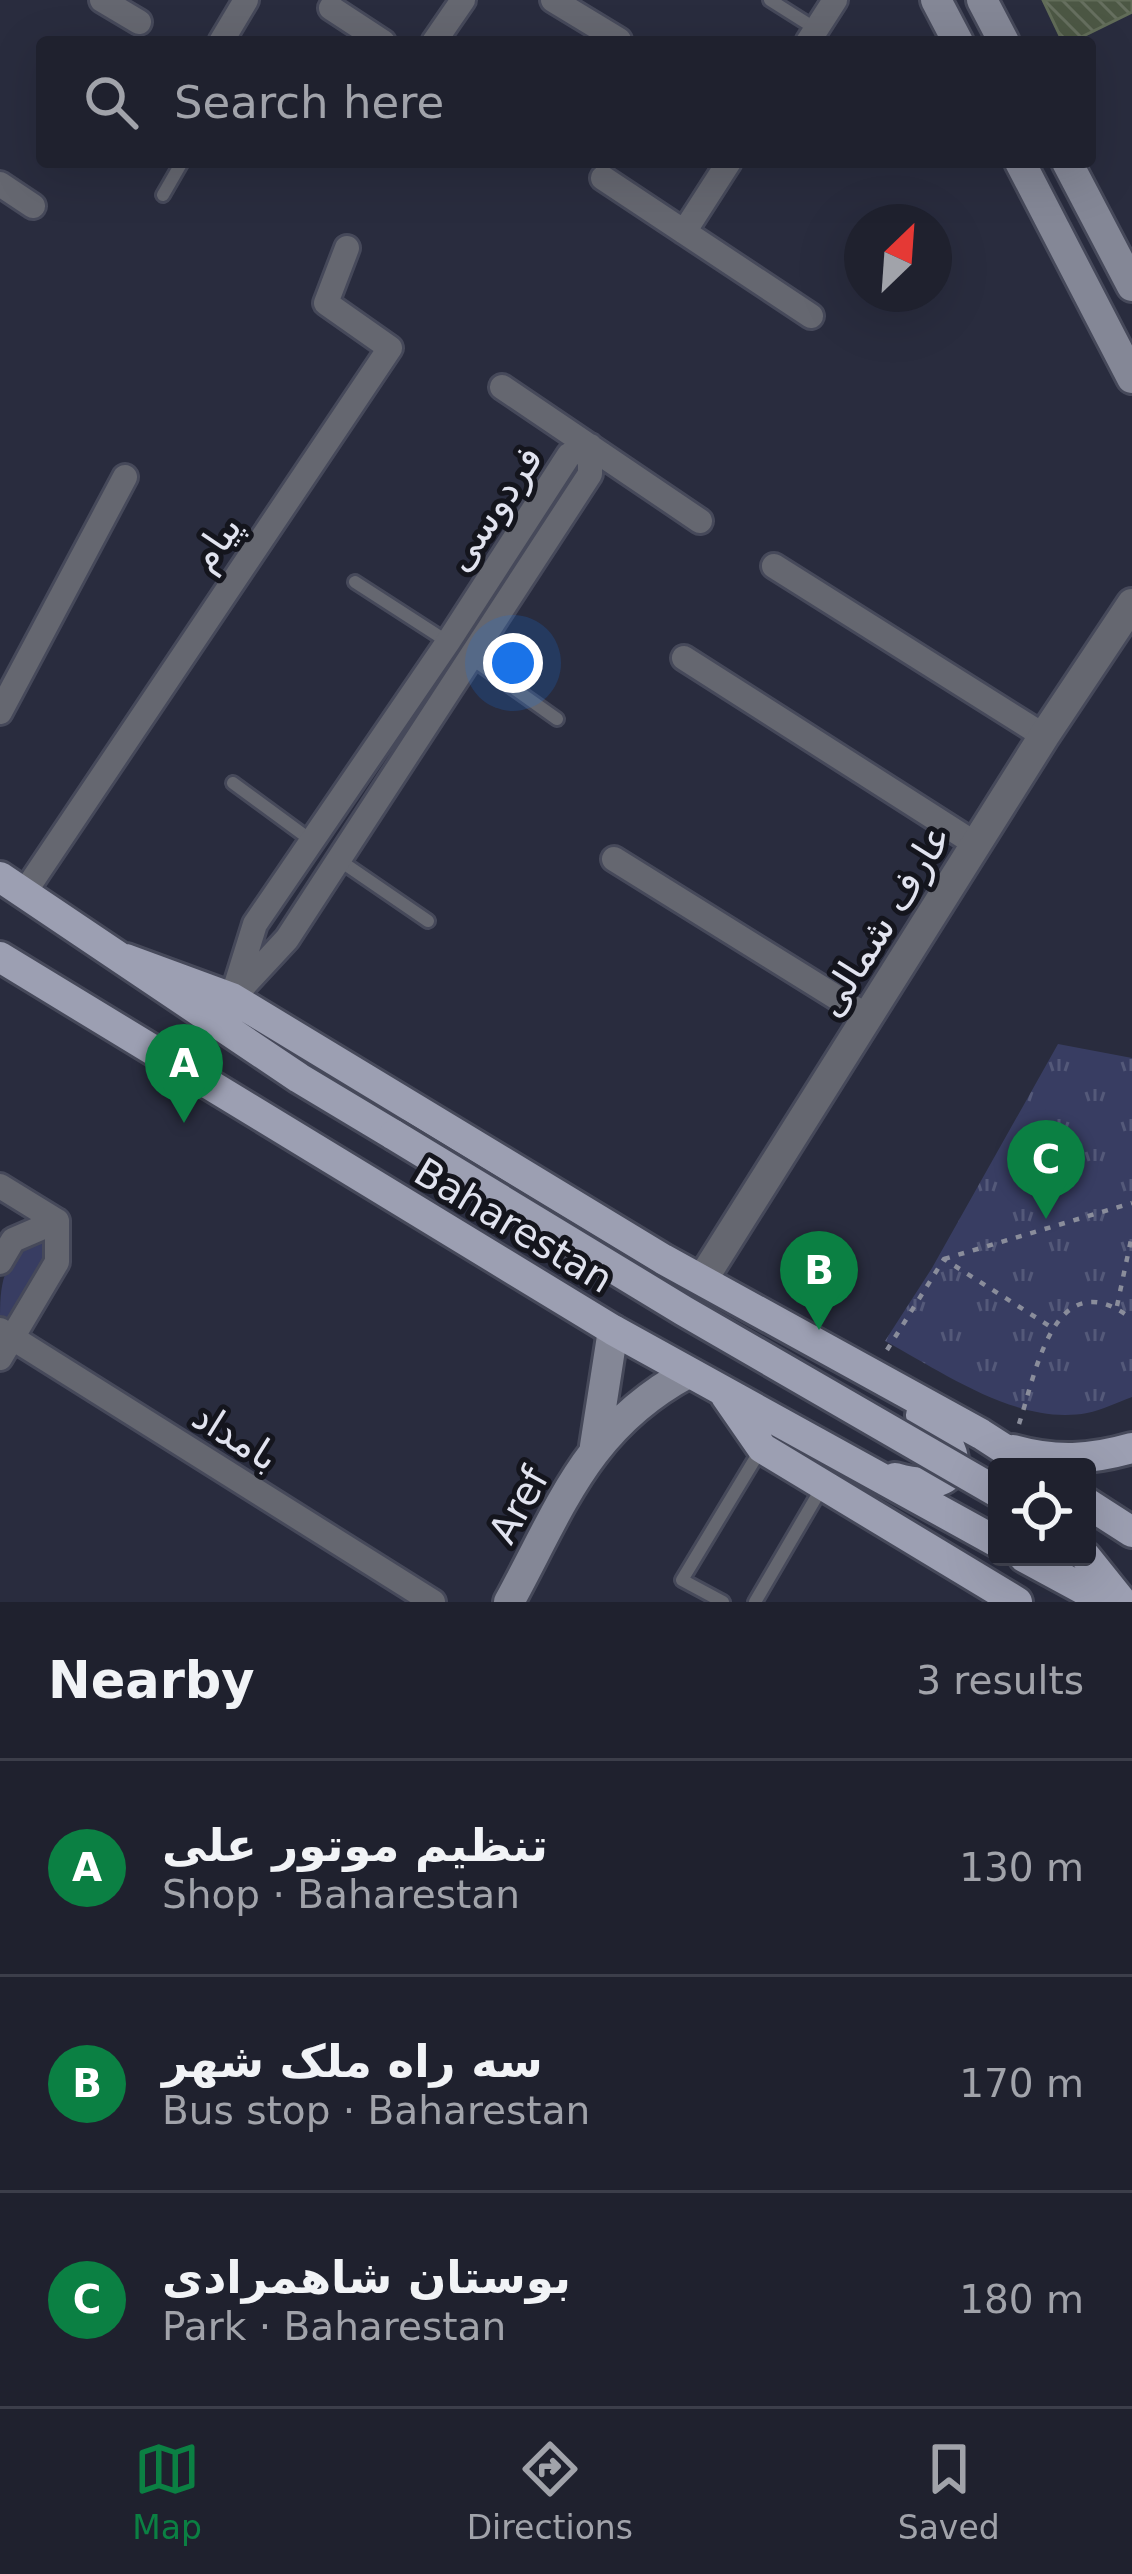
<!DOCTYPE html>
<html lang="en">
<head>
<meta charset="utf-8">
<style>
	:root { --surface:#1f212e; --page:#2c2e3a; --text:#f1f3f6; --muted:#a1a3aa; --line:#3c3e4a; --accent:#0b8043 }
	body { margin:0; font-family:"DejaVu Sans","Noto Sans Arabic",sans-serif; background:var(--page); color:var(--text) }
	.controls { position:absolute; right:36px; bottom:36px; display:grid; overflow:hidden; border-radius:12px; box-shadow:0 12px 48px #0002 }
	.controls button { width:108px; height:108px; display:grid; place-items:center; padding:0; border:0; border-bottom:3px solid var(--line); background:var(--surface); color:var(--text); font:60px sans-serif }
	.compass { position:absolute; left:844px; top:204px; width:108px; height:108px; border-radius:50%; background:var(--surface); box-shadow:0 12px 48px #0002; rotate:25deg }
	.you { position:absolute; left:513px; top:663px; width:42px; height:42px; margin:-30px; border:9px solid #fff; border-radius:50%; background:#1a73e8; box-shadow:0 0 0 18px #1a73e833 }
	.badge { display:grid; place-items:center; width:78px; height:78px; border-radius:50%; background:var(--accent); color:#fff; font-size:39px; font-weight:700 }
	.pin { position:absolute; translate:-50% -99px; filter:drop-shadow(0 3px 6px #0008) }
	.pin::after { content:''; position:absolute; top:63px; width:42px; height:36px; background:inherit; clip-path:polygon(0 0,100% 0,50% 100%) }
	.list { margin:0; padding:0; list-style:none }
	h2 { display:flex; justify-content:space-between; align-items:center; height:156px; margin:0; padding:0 48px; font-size:51px }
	h2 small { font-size:39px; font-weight:400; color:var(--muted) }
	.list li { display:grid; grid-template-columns:78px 1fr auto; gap:36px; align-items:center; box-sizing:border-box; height:216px; padding:0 48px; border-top:3px solid var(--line) }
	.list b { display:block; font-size:45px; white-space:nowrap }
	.list p { margin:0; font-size:39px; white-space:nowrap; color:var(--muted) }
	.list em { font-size:39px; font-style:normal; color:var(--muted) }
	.icon { flex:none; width:66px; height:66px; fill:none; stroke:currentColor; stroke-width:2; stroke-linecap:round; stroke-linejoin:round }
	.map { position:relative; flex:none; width:1132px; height:1602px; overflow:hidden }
	.search { position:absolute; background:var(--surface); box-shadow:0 12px 48px #0002; left:36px; right:36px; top:36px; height:132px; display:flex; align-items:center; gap:30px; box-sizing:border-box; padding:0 42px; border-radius:12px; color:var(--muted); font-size:45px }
	.sheet { height:804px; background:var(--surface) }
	nav { display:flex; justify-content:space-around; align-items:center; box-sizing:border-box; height:168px; border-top:3px solid var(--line); background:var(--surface); font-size:33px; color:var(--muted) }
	nav a { display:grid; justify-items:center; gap:6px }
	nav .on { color:var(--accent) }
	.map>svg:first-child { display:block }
</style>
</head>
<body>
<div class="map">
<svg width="1132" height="1602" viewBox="0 0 1132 1602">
	<defs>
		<pattern id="park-tufts" width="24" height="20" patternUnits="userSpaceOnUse" patternTransform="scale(3)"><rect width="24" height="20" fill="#383d62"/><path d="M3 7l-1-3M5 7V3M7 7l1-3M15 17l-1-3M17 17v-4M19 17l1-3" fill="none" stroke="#545979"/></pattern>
		<pattern id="building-back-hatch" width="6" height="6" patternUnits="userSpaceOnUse" patternTransform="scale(3)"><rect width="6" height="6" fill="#4c5744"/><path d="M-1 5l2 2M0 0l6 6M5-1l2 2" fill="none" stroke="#666f5f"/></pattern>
	</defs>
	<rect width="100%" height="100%" fill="#292c3e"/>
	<path fill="#383d62" d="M43,1239L47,1261L10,1322L0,1316C0,1278 5,1254 43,1239Z"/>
	<path fill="url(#park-tufts)" d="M1058,1044L1132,1058V1397C1118,1402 1102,1410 1087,1413C1018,1426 943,1372 885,1341L932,1268Z"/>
	<path fill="url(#building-back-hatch)" stroke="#616c58" stroke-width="3" d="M1043,0H1132V12L1071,42H1063Z"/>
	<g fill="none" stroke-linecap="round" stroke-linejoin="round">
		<defs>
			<path id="service" d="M770,0L816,29
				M163,195L182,162
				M355,582L448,642
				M471,658L557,719
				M233,783L312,841
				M339,860L428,921
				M723,1602L682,1580L761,1449
				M755,1602L824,1484"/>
			<path id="minor" d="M102,0L139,22
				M553,0L619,40
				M331,8L383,42
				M221,42L246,0
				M434,42L463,0
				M808,42L835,0
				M603,178L811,316
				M0,184L33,206
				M684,232L729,162
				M502,387L700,521
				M774,566L1044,736
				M684,658L977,845
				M0,712L125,477
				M614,859L868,1017
				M24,893L390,348L326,303L347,248
				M238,992L287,939L590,474V446
				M232,998L255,924L448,642L569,455L590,446
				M0,1186L57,1221
				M0,1262L13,1240L57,1221
				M0,1330L433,1602
				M0,1358L57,1262V1221"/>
			<path id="tertiary" d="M702,1280L1044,736L1132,604"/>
			<path id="secondary" d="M936,0L958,42
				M982,0L1004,42
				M1020,162L1132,378
				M1067,162L1132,286
				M595,1446L613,1330
				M509,1602C561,1507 587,1427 688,1373"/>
			<path id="primary" d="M0,877L299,1078L394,1135
				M0,957L613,1330L997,1542
				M126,959L232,998L663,1259L981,1434L1032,1467
				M726,1396L762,1448L1017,1602
				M1013,1450C1056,1462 1090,1460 1132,1448
				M895,1478C964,1498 970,1452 921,1415
				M1087,1503L1132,1532
				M1024,1557L1107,1602
				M1086,1557L1122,1602"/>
		</defs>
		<use href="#service" stroke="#46495a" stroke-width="18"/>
		<use href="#minor" stroke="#46495a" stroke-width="30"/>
		<use href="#tertiary" stroke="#46495a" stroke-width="36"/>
		<use href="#secondary" stroke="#46495a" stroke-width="36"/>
		<use href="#primary" stroke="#46495a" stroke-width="36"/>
		<path stroke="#8a8d9b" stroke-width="4.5" stroke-dasharray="6 9" stroke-linecap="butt" d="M944,1259L1132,1203
			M1117,1306L1132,1235
			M887,1350L944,1259L1051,1327
			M1019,1424C1036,1373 1054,1259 1132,1319"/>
		<use href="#service" stroke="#656770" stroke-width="12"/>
		<use href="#minor" stroke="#656770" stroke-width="24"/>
		<use href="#tertiary" stroke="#656770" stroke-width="30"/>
		<use href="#secondary" stroke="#848796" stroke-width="30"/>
		<use href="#primary" stroke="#9c9fb2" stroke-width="30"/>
		<defs>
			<path id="primary-bridge" d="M394,1135L684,1311L997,1492"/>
		</defs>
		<use href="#primary-bridge" stroke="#46495a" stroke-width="36" stroke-linecap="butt"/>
		<use href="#primary-bridge" stroke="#9c9fb2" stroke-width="30"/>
	</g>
	<g text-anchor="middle" stroke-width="10" stroke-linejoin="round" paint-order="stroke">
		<g font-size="39" fill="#e1e3ef" stroke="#14151d">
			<text transform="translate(493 508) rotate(-56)" y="14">فردوسی</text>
			<text transform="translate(215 543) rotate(-56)" y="14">پیام</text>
			<text transform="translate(883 920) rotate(-58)" y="14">عارف شمالی</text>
			<text transform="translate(514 1225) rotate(31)" y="14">Baharestan</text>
			<text transform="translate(236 1436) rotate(32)" y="14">بامداد</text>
			<text transform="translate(518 1505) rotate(-61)" y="14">Aref</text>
		</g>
	</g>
</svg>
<div class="controls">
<button><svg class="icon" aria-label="locate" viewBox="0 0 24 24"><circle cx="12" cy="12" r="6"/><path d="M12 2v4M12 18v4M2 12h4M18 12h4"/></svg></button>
</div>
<svg class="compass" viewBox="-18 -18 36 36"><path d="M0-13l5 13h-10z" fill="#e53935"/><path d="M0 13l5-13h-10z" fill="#a1a3aa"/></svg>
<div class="you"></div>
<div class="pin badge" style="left:184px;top:1123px">A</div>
<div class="pin badge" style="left:819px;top:1330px">B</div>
<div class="pin badge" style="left:1046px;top:1219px">C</div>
<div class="search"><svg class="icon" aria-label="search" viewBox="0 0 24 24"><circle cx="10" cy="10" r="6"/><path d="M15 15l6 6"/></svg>Search here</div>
</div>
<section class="sheet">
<h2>Nearby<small>3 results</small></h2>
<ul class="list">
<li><span class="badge">A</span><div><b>تنظیم موتور علی</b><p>Shop · Baharestan</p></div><em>130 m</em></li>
<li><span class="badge">B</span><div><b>سه راه ملک شهر</b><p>Bus stop · Baharestan</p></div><em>170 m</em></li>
<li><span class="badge">C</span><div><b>بوستان شاهمرادی</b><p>Park · Baharestan</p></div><em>180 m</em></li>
</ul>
</section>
<nav>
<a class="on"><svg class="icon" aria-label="map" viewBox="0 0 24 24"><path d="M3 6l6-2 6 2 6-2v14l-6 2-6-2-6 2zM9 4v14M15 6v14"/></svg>Map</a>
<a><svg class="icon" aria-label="directions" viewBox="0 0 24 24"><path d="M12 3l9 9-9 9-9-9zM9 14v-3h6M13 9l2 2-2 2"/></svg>Directions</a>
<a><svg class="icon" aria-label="saved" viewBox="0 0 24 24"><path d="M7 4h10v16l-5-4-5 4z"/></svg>Saved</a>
</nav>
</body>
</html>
